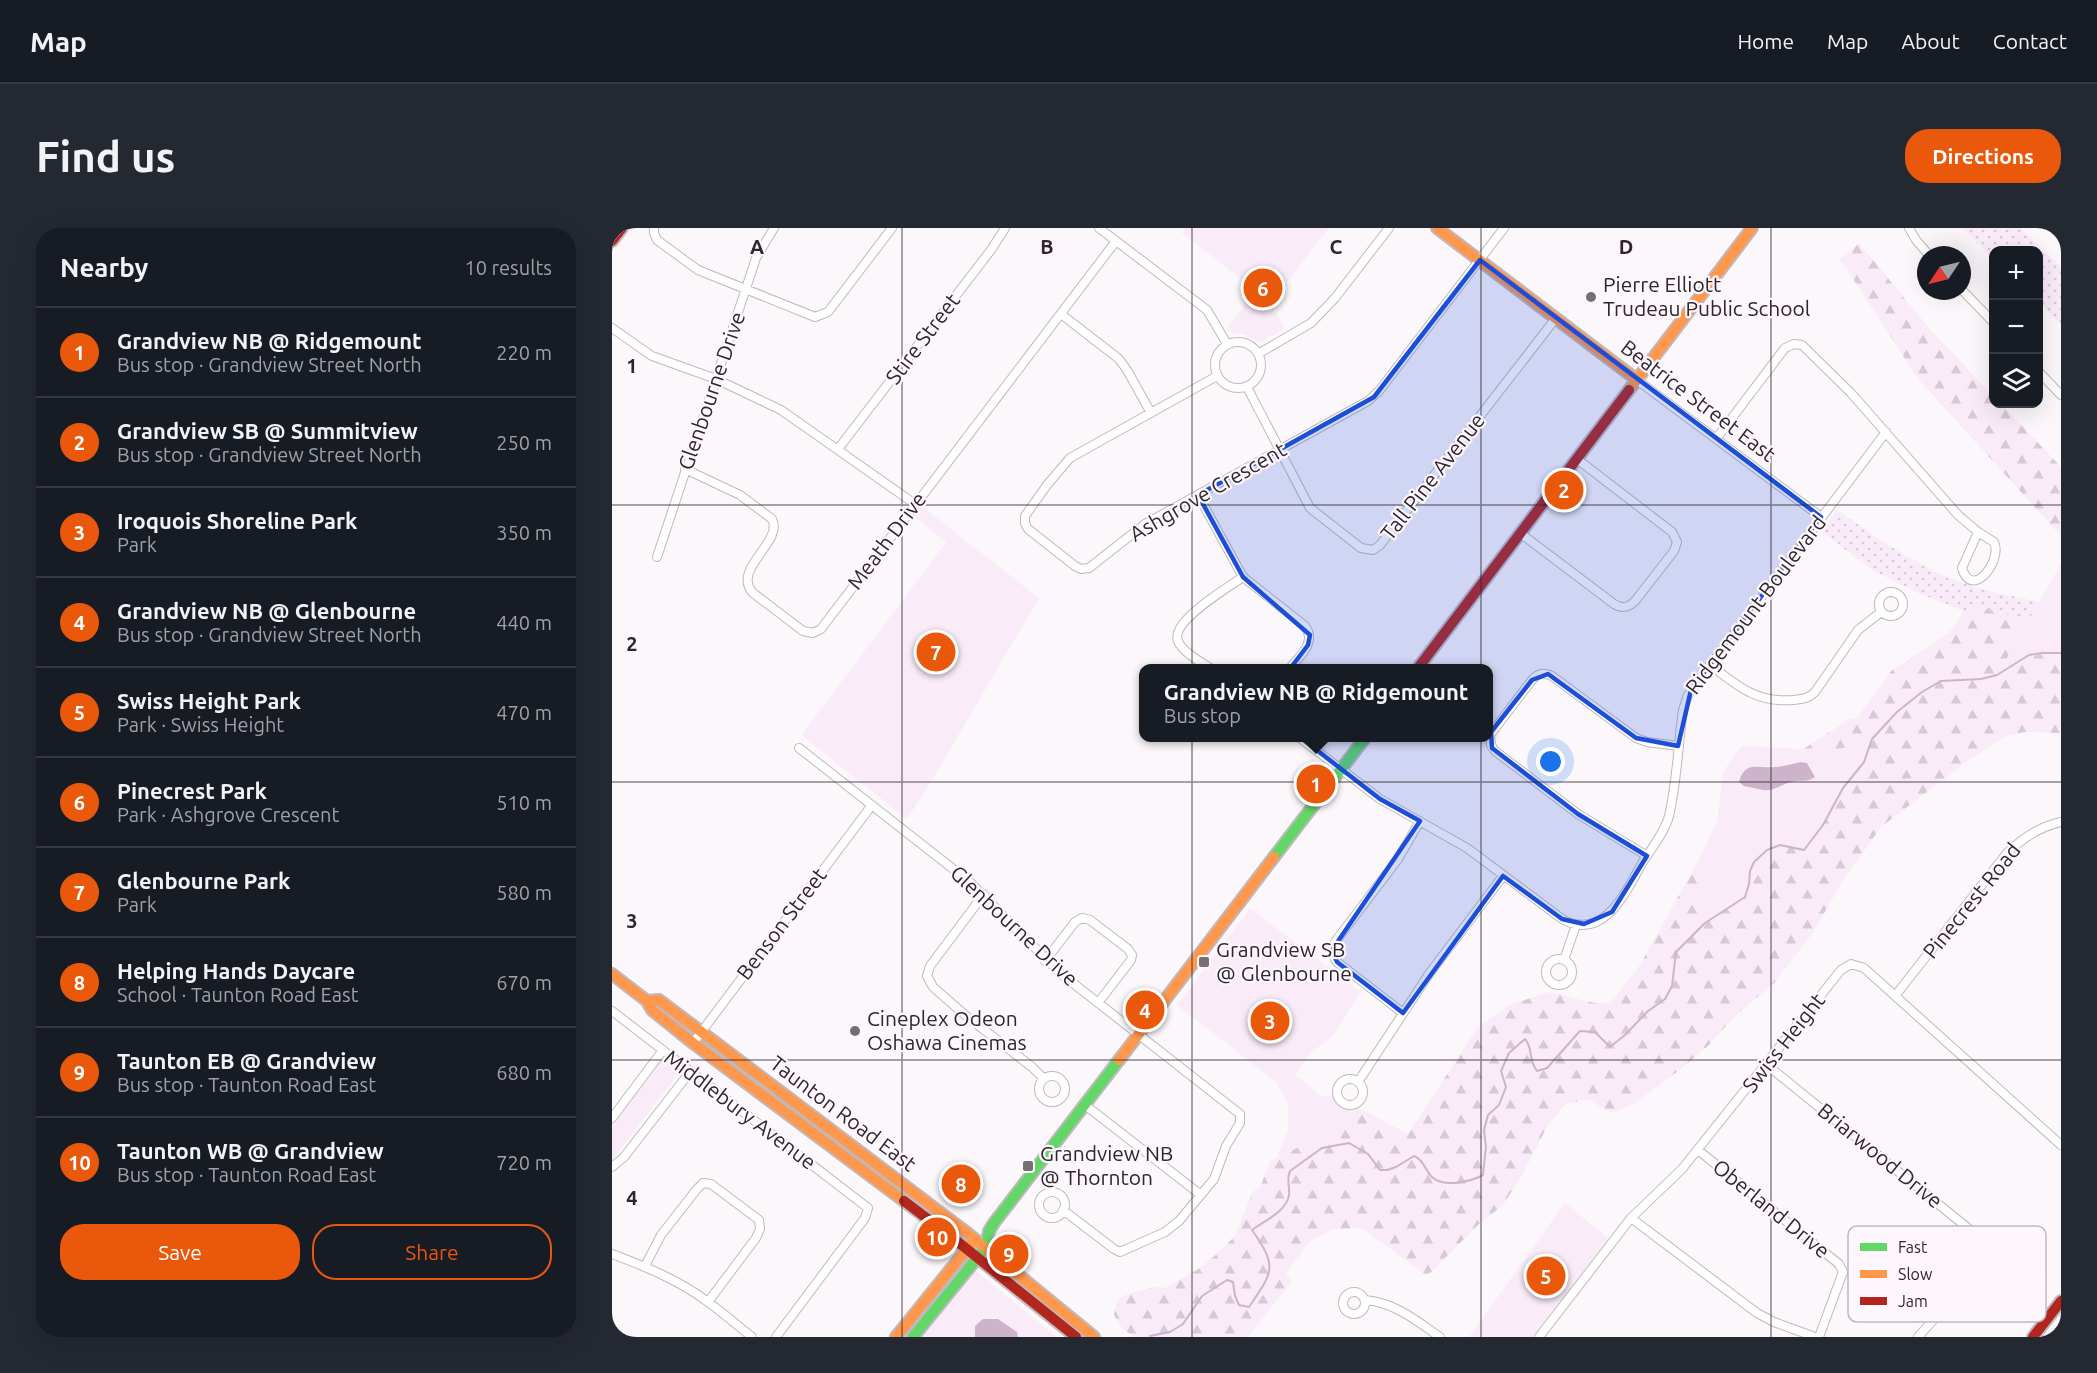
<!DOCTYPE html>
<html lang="en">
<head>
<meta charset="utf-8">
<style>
	:root { --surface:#171b24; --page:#242831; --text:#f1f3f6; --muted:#9ea1a6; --line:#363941; --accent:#ea580c }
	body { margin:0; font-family:Ubuntu,sans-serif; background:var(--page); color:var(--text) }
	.controls { position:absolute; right:18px; top:18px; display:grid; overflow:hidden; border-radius:12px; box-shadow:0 6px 24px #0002 }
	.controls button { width:54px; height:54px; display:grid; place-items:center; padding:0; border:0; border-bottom:2px solid var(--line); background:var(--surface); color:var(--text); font:30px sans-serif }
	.compass { position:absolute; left:1305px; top:18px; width:54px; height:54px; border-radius:50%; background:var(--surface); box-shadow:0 6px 24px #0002; rotate:235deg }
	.you { position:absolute; left:939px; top:534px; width:21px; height:21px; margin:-15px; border:4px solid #fff; border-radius:50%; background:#1a73e8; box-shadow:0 0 0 9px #1a73e833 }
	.badge { display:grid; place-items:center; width:39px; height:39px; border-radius:50%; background:var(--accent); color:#fff; font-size:20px; font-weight:700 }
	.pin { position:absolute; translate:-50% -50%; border:3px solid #fff; box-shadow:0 2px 6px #0006 }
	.popup { position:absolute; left:527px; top:436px; width:354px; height:78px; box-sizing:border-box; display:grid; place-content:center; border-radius:12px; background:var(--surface); filter:drop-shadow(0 2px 4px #0005); font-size:20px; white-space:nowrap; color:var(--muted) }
	.popup b { font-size:22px; color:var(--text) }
	.popup::after { content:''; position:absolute; left:50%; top:100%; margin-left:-12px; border:12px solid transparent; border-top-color:var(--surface) }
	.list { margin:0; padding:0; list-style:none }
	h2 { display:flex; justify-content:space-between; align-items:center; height:78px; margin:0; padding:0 24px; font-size:26px }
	h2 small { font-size:20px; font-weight:400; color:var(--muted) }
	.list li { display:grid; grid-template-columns:39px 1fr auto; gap:18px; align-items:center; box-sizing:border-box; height:90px; padding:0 24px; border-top:2px solid var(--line) }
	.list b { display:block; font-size:22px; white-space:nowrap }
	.list p { margin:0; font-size:20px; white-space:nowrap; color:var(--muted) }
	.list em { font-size:20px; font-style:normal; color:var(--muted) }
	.actions { display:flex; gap:12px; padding:18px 24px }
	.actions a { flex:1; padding:14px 0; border:2px solid var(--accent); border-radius:24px; text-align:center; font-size:21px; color:var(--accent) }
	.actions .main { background:var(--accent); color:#fff }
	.icon { flex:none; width:33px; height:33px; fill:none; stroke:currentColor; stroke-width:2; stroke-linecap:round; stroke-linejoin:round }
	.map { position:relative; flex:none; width:1449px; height:1109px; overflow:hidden; border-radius:24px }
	header { display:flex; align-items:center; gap:36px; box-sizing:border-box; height:84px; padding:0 30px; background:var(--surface); border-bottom:2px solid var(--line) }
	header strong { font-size:28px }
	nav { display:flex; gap:33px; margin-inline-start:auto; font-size:21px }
	.intro { display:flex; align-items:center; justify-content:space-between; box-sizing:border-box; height:144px; padding:0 36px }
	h1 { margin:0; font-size:42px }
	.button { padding:15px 27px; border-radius:24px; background:var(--accent); color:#fff; font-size:21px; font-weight:700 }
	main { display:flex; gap:36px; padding:0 36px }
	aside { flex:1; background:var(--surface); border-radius:24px; box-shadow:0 6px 24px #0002 }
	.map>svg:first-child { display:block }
</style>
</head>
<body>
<header>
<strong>Map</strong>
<nav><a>Home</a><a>Map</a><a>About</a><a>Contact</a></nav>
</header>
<div class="intro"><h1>Find us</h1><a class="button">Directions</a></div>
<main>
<aside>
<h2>Nearby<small>10 results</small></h2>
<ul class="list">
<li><span class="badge">1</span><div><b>Grandview NB @ Ridgemount</b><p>Bus stop · Grandview Street North</p></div><em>220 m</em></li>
<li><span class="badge">2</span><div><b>Grandview SB @ Summitview</b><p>Bus stop · Grandview Street North</p></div><em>250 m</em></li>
<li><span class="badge">3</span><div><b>Iroquois Shoreline Park</b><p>Park</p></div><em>350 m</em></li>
<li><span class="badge">4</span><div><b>Grandview NB @ Glenbourne</b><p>Bus stop · Grandview Street North</p></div><em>440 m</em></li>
<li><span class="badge">5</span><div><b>Swiss Height Park</b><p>Park · Swiss Height</p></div><em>470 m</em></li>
<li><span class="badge">6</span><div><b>Pinecrest Park</b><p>Park · Ashgrove Crescent</p></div><em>510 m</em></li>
<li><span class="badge">7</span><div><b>Glenbourne Park</b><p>Park</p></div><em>580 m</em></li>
<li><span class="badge">8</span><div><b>Helping Hands Daycare</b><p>School · Taunton Road East</p></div><em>670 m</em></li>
<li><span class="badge">9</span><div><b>Taunton EB @ Grandview</b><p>Bus stop · Taunton Road East</p></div><em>680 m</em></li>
<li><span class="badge">10</span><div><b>Taunton WB @ Grandview</b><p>Bus stop · Taunton Road East</p></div><em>720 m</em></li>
</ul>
<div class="actions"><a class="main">Save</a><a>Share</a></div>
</aside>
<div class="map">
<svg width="1449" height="1109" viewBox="0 0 1449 1109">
	<defs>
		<pattern id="grass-dots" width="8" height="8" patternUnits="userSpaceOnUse" patternTransform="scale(1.5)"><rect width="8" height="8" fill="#faebf8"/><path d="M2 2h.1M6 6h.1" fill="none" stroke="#d7c9d5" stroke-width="1.8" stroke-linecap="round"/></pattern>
		<pattern id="forest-firs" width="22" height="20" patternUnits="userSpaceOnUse" patternTransform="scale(1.5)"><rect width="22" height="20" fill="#faebf8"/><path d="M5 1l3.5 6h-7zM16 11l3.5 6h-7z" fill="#d7c9d5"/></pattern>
	</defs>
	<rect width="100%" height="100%" fill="#fcf7fb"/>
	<path fill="url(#grass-dots)" d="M1350,0H1409L1449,39V97L1427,74L1426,22H1382L1381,31Z
		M1225,282C1264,309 1301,336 1346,353C1372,363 1400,368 1427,374L1417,393L1369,379L1351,383L1304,364L1259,341L1209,303Z"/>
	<path fill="url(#forest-firs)" d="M1247,15L1317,100L1381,168L1382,176H1389L1449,239V308L1307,152L1228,31Z
		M1449,358V505L1412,504L1394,508L1354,534L1269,599L1232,651L1200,706L1163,754L1121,790L1098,816L1070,840L1022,876L999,885L976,871L954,876L936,897L909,949L891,977L866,997L818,1045L814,1047L750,1000L722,1001L697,1014L674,1045L680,1053L636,1109H522L510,1100L502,1087L504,1076L510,1068L543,1059L553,1060L585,1042L605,1026L624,1007L640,965L649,957L658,933L689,918L719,912L747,880L796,906L866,799L897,777L937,764L987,776L997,774L1003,769L1026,740L1088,630L1105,595L1190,522L1237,491L1245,490L1279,443L1337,405L1351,383L1369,379L1417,393Z"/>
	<path fill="#faebf8" d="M574,0H717L675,54L654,67L673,101L649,114L632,106L619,105L616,99L641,66L633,54L570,5Z
		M308,277L427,370L316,559L295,591L189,507L334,314L300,287Z
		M1449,336V425C1418,425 1410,431 1385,447Z
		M1260,511L1252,534L1231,560L1211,597L1192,622L1168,617L1155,622L1142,634L1138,643L1137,656L1133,669L1093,695L1088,630L1105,595L1111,544L1130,518L1221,523Z
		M638,680L749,764L720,809L698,825L683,847L710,868L721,867C726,880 734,884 747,880L719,912L689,918L665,929L676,902V877L665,855L565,777Z
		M50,830L67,844V845L0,932V894Z
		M953,975L996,1010L921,1109H857Z
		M363,1042L445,1109H309Z"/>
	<path fill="#cdb4ca" d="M1188,534L1195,535L1203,549C1195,555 1188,551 1179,554C1170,556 1161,564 1151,562C1145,561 1139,559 1132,558L1127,554C1133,532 1146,541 1163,539C1171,539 1180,536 1188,534Z
		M371,1091H386L405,1104L406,1109H363V1098Z"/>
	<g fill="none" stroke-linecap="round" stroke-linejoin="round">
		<path stroke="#cdb4ca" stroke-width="2" d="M538,1108L558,1104L571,1096L590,1068L615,1052L621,1054L623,1068L627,1077L637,1079C661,1044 666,1039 640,1002C652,993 675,983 677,967C678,958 674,952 678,943L710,920L737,915L756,926L768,942H775L784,939L802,928C812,932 813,942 820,949C832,960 858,954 871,947L874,919L872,902L876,887L887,877L894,859L889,843L897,825L913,811C922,822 915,829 925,843L935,840L968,803L983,804L998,819L1013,807L1036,783L1053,771L1060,758L1064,724L1093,695L1133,669L1137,656L1138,643L1142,634L1155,622L1168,617L1192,622L1211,597L1231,560L1252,534L1260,511L1285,484L1310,464L1329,453L1369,451L1385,447L1417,427L1430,425H1449"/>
		<defs>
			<path id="street" d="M42,0V5L45,12L86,42L203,89L216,84L280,0
				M487,0L595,82L615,116
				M1297,0L1304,12L1317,27
				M1350,62L1382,95
				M449,86L507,131L515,142L539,185
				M0,100L40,128L104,151L169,182L303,276
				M603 137a23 23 0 1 1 46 0a23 23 0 1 1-46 0Z
				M646,126L699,95L723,70L777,0
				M1426,143L1449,167
				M605,148L458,230L435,257L413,288V295L416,301L463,338L469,341L477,340L533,296L756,173L767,163L892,0
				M1025,152L1209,289
				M635,159L698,280L749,320L761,322L768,317L944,90
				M1104,211L1173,120L1182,116L1190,117L1239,165L1346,287L1366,304L1382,314C1391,332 1360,373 1350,340L1366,304
				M226,221L379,22L393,0
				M73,241L128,267L160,291C172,314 119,341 141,365L191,403L201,405L209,401L504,13
				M586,267L631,349L693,398C705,414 688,428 678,440
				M908,305L1002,376C1010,381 1016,380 1023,373L1062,323L1065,314L1060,304L965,231
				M45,329L144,30L162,0
				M1267 376a12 12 0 1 1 24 0a12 12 0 1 1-24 0Z
				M1098,437C1126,458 1144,475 1181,472C1190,471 1196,471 1203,464L1246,402L1269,384
				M598,440C589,434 570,424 566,413C558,393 617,359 631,349
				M688,510L768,571L855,620L950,691C993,715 1015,661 1032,632C1041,619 1053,603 1057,588C1065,554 1066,517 1071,482L1076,467L1274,204
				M187,520L359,655L448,745L628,886V895L614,918L602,951L567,993L553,1004L508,1024L502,1021L451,982
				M1035,628L966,586L883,523L879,517L878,507L920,452C926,445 932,444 940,448L1024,510L1035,514L1066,518
				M372,666L318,738L315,748L321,759L353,787L420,839L432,851
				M934 744a13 13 0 1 1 26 0a13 13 0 1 1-26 0Z
				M952,732L964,697
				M433,733L463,694L470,690L478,692L516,721L520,727L519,732L486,775
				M1283,768L1395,625C1411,610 1427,599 1449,594
				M0,783L256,980L253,990L164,1109
				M791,785L725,734C720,728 719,722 723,714L786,631L808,593
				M81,815L260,577
				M1155,837L1357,1001L1372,1017L1371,1031L1332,1080L1306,1109
				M427 861a13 13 0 1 1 26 0a13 13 0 1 1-26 0Z
				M725 864a13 13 0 1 1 26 0a13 13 0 1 1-26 0Z
				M746,854L817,746L891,648
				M473,877L589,967
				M0,890L51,822
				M1086,922L1227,1036L1231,1044L1207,1109
				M0,939L12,929L78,844
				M427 977a13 13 0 1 1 26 0a13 13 0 1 1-26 0Z
				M1019,990L1145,1085L1162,1094L1203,1109
				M0,1026C34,1039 67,1052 96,1074C111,1085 125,1097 140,1109
				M33,1038L49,1007L85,961L91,955L99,956L147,992L148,1001L144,1010L96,1074
				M731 1075a11 11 0 1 1 22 0a11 11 0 1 1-22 0Z
				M753,1072C782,1074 805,1093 828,1109
				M927,1109L1019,990L1070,941L1229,742L1239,736L1252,740L1449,917"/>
			<path id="fast" d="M662,629L753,510
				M301,1109L374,1019L377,1003L382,995L507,832"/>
			<path id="slow" d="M825,0L1025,152
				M1017,162L1140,0
				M0,746L35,773L40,782L81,815L292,973
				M35,773L47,772L354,1004L482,1109
				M507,832L662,629
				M284,1109L359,1016"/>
			<path id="jam" d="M0,13L10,0
				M806,440L1017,162
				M292,973L346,1014L464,1109
				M1421,1109L1449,1073"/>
		</defs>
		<use href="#street" stroke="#bfb9be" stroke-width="10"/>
		<use href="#fast" stroke="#bfb9be" stroke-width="14"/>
		<use href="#slow" stroke="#bfb9be" stroke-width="14"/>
		<use href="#jam" stroke="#bfb9be" stroke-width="14"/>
		<use href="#street" stroke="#fffefe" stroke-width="8"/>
		<use href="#fast" stroke="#63d668" stroke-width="10"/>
		<use href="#slow" stroke="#ff974d" stroke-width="10"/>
		<use href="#jam" stroke="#b3261e" stroke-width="10"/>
	</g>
	<path fill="#1d4ed8" fill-opacity="0.2" stroke="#1d4ed8" stroke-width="4.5" stroke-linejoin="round" d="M868,32L1209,289L1079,462L1066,518L1024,510L936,446L920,452L879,504L880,520L966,586L1035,628L1000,684L972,696L950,691L891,648L791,785L725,734L720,722L808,593L768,571L649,479L696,417L698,407L631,349L586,267L762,169Z"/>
	<path fill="none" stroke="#2d262c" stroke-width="1.5" stroke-opacity="0.55" d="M290,0V1109M580,0V1109M869,0V1109M1159,0V1109M0,277H1449M0,554H1449M0,832H1449"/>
	<g fill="#756f74" stroke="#fdf6fc" stroke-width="2">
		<circle cx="979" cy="69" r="6"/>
		<rect x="586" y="728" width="12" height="12" rx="3"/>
		<circle cx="243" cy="803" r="6"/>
		<rect x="410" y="932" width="12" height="12" rx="3"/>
	</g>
	<g text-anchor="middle" stroke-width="4.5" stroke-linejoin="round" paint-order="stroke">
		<g font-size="21" fill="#2d262c" stroke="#fdf6fc" text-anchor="start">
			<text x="991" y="64">Pierre Elliott<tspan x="991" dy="24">Trudeau Public School</tspan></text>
			<text x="604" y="729">Grandview SB<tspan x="604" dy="24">@ Glenbourne</tspan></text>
			<text x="255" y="798">Cineplex Odeon<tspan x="255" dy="24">Oshawa Cinemas</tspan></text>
			<text x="428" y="933">Grandview NB<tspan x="428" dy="24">@ Thornton</tspan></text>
		</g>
		<g font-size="21" fill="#2d262c" stroke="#fdf6fc">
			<text transform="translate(311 111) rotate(-53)" y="7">Stire Street</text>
			<text transform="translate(100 163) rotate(-71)" y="7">Glenbourne Drive</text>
			<text transform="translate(1086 173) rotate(37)" y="7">Beatrice Street East</text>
			<text transform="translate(821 249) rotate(-52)" y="7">Tall Pine Avenue</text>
			<text transform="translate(596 264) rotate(-30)" y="7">Ashgrove Crescent</text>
			<text transform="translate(275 313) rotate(-53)" y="7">Meath Drive</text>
			<text transform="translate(1144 377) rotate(-53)" y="7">Ridgemount Boulevard</text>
			<text transform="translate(1360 673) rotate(-51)" y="7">Pinecrest Road</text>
			<text transform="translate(170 696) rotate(-53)" y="7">Benson Street</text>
			<text transform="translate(402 698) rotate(43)" y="7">Glenbourne Drive</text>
			<text transform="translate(1172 815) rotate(-52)" y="7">Swiss Height</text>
			<text transform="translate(128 882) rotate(37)" y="7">Middlebury Avenue</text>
			<text transform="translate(231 886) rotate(37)" y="7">Taunton Road East</text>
			<text transform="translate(1268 928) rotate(39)" y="7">Briarwood Drive</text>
			<text transform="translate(1159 981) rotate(39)" y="7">Oberland Drive</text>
		</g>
	</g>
	<rect x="1236" y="998" width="198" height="96" rx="9" fill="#fdf6fc" stroke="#bfb8be" stroke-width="1.5"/>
	<rect x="1248" y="1015" width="27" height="8" fill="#63d668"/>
	<rect x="1248" y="1042" width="27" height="8" fill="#ff974d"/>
	<rect x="1248" y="1069" width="27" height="8" fill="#b3261e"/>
	<g font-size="16" fill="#2d262c">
		<text x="1286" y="1025">Fast</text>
		<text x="1286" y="1052">Slow</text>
		<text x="1286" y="1079">Jam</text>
	</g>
	<g font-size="20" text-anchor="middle" font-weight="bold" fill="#2d262c" stroke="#fdf6fc" stroke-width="4.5" stroke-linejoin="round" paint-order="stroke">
		<text x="145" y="26">A</text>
		<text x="435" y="26">B</text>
		<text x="724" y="26">C</text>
		<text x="1014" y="26">D</text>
		<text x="20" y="145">1</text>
		<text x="20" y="423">2</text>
		<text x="20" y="700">3</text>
		<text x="20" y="977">4</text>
	</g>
</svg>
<div class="controls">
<button>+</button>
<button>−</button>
<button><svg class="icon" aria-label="layers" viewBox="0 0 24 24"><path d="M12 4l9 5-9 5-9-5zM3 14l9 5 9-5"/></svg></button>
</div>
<svg class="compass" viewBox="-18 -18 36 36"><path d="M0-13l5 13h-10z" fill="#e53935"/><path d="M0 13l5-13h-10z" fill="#9ea1a6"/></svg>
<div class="you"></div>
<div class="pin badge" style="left:704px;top:556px">1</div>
<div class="popup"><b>Grandview NB @ Ridgemount</b>Bus stop</div>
<div class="pin badge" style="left:952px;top:262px">2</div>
<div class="pin badge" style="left:658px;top:793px">3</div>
<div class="pin badge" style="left:533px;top:782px">4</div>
<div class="pin badge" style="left:934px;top:1048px">5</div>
<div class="pin badge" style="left:651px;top:60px">6</div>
<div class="pin badge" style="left:324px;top:424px">7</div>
<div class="pin badge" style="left:349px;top:956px">8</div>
<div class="pin badge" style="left:397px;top:1026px">9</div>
<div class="pin badge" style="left:325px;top:1009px">10</div>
</div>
</main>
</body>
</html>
